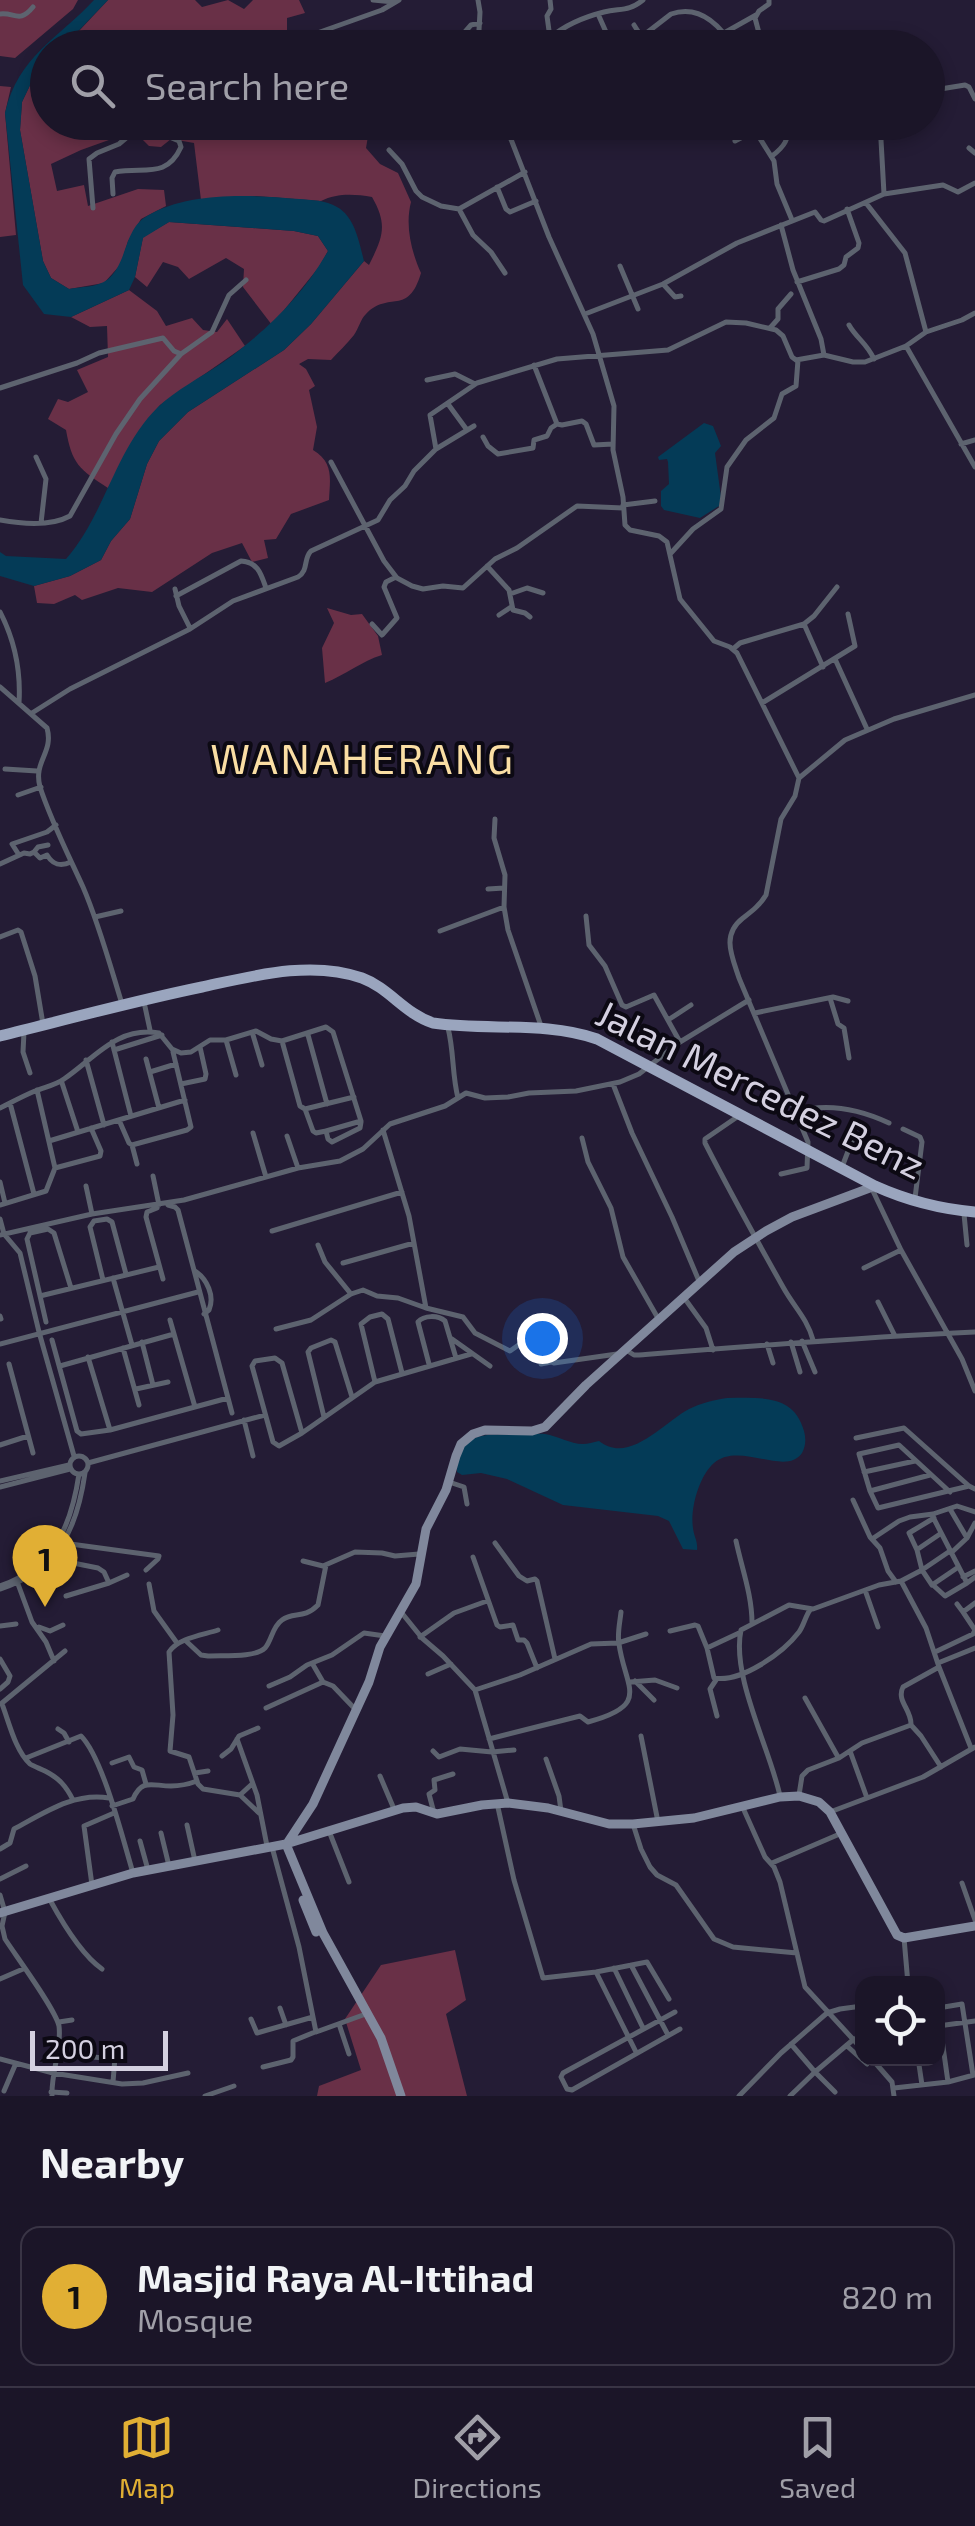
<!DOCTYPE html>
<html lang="en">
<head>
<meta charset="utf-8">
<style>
	:root { --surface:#1b1528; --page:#282234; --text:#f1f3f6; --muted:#a09fa8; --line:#393445; --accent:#e1af34 }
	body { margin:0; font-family:"Exo 2",sans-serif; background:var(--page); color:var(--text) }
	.controls { position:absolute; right:30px; bottom:30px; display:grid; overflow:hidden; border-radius:20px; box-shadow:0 5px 15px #0003 }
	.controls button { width:90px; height:90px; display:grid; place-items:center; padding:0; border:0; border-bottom:2px solid var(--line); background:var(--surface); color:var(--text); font:50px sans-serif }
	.scale { position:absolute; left:30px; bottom:25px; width:138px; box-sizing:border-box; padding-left:10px; border:5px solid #d4d0e0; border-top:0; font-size:28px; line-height:35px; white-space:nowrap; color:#d4d0e0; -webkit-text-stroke:8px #0c0913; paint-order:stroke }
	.you { position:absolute; left:542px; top:1338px; width:35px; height:35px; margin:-25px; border:8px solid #fff; border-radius:50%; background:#1a73e8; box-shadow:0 0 0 15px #1a73e833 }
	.badge { display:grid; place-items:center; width:65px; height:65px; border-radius:50%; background:var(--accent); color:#111; font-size:32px; font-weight:700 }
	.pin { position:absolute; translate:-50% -82px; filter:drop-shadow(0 2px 5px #0008) }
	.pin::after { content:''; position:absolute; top:52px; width:35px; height:30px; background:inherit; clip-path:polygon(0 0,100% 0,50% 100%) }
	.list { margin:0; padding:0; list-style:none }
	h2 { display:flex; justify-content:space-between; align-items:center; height:130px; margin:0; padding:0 40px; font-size:42px }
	h2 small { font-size:32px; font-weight:400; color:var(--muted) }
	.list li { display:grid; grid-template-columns:65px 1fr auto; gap:30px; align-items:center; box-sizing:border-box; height:140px; margin:0 20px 20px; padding:0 20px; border:2px solid var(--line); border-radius:20px }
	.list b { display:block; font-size:38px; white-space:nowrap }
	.list p { margin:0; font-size:32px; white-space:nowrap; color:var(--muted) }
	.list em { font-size:32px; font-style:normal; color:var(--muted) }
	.icon { flex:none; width:55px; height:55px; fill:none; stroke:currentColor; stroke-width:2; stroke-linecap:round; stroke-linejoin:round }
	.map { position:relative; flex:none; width:975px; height:2096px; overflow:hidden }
	.search { position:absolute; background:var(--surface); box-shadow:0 5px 15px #0003; left:30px; right:30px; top:30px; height:110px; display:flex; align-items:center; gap:25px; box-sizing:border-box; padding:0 35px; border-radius:55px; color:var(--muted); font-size:38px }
	.sheet { height:290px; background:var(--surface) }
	nav { display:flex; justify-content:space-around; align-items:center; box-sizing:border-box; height:140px; border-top:2px solid var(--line); background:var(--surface); font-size:28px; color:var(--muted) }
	nav a { display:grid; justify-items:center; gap:5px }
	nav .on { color:var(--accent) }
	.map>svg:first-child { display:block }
</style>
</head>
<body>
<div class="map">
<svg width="975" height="2096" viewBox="0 0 975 2096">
	<rect width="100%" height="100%" fill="#241c35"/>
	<path fill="#693047" d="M0,0H78L73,9L15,58L0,56Z
		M108,0H195L202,7L228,0L244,9L253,0H299L305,13L287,18V35L291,38L307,33L313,47L63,48Z
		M47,64L48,122L386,123L388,126L368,136L366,148L380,164L398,173L411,202C405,225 411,251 421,273C408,317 389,290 366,314C360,320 359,328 354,335C347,344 338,352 331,360L308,359L299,364L306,369L315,386L309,390L317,427L313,450C334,463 330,478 329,500L291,514L276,539L264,540L268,558L252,562L242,543L212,553L152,592L118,588L82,600L75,595L54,604L37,603L34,586L70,576L101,560L111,541L130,519L147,464L159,441L188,412L284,350L311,324L364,261L369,265C383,237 388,225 372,197C354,194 337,193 321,201L256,196L201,200L194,143L171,139L161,147L149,146L134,131L81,150L51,164L57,191L84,185L88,206L138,189L164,190L166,206L141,219L128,241L121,264L104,283L69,289L51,278L43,261L20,130L22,102L33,79Z
		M0,86L11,87L5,113L16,235L0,237Z
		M169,222L294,231L318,236L328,251L319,267L272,325L243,287L244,269L226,258L189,279L178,267L163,262L147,287L135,277L143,237Z
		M129,290L157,311L166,326L192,318L203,330L217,332L227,319L245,346L160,405L142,427L108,488C79,469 72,464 66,430L48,419L58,399L68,402L88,392L77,370L108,357L107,326L90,327L71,317Z
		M327,608L351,615L362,614L378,636L382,655C362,661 345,675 325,683L322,648L334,623Z
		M455,1950L466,2000L446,2014L467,2096H317L319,2086L361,2070L345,2019L381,1965Z"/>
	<path fill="#043b57" d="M94,0H108L63,47L48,48L47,64L33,79L22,102L20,130L43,261L51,278L69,289C80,287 98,287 107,280C128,264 123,230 147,216C190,191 251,195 299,199C311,200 326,200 337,207C355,217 359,242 364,261L311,324L284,350L188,412L159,441L147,464L130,519L111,541L101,560L70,576L34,586L0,576V552L6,556L66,559C105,515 115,449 158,407C176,390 201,377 222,363C265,332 301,298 328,251L318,236L294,231L169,222L143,238L135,277L129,290L71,317L44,314L23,285L5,113C18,56 58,39 94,0Z
		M704,423L713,426L721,446L715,453L721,497L719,506L700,518L664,510L661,506V491L669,484L668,462L667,459L659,460L658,457Z
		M727,1398C758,1398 794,1393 804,1431C806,1438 806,1446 802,1453C786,1477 739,1441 714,1463C699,1476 690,1509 693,1528C694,1537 698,1541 697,1550L683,1549L669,1521L658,1516L563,1505L507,1479L481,1473L462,1475L457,1472C457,1434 483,1433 513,1435C523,1435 534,1433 545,1434C558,1436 570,1444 583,1444C588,1444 593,1442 599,1441C629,1465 663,1423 689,1409C701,1403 714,1400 727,1398Z"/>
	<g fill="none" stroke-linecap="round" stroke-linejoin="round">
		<path stroke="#5d636f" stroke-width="5" d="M373,0L394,2
			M550,0L551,9L547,16L550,38
			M0,14C15,12 19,24 33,7
			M598,14L606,32
			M634,25L641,36
			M433,33H464L471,25L480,23
			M724,33L756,15
			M275,48L382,10L399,0
			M478,48L480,12L478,0
			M551,48L550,38C566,24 584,17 604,12C621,8 628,12 643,0
			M627,48L671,14C700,4 720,25 734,48
			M763,48L755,18L759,11L769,4V0
			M928,91L965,85L969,87L975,99
			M494,122L505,124L549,237L593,334L614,406L613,450L623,497L625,525L630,530L659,536L667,542L680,599L714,641L730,647L737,653L799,778L795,796L781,819L766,895C760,905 752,911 743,918C721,935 732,956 739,978L808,1142L807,1168L781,1174
			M755,122L759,137L774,161L777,184L792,220
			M735,141L756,130
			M969,148L975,153
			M389,150L402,164L416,191L422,197L441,206L459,209L525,172
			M772,156C785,146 789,140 788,122
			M497,187L506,209L510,212L536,201
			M113,194L112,178L115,172C143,166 166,180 181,147L179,141L155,131L149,122
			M884,194L943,185L958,192L975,183
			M866,203L905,253L926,332
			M93,208L89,159L97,153L119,144L145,122
			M459,209L473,235L491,252L505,273
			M781,225L793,270L821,339L824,355
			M620,266L638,309
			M797,282L839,269L844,265L846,257L858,248L859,243L847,209
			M663,284L675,297L681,296
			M585,314L663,284L737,243L815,212L821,220L824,221L884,194L880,122
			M849,325C857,339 866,342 874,359
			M770,328L778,319V309L791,294
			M906,346L975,467
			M534,365L557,424L562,425L582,421L586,424L594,445L613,444
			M427,380L455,374L475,384
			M0,388L77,363L99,353L163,338L174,351L181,354
			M448,404L467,430
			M483,437L488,446L498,454L533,448L534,440L547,436L551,428L557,424
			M961,444L975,440
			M436,449L474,426
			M36,457L46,479L41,523
			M331,462L384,561L397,578L412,586L423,589L443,586L463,588L495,559L517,548L577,506L623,508
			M623,505L655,501
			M0,520C22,524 50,527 70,516L116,434L140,399L181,354L212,332L229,295L246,280
			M671,553L693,529L721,509L727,467L746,440L774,418L782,394L796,386L798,360
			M487,566L509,590L513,610L525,613L530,617
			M175,589L179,606L190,628
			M510,594L527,588L543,593
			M176,596L241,561C258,562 261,574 266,588
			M0,612C15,641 21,670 19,703
			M499,615L511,607
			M372,624L382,635L397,618L384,587L386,582L396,577
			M804,624L823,667
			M733,649L740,643L804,624L814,616L837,587
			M835,659L867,729
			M0,687L47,728C54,753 33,761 40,787C51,821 68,854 83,887C99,924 110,965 122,1004
			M762,703L855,646L848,614
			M32,713L70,689L190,629L233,601L298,577C309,570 303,559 311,551L378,520L390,500L405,486L414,471L436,449L430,415L477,383L557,359L668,350L726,322L746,323L776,330L783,336L792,357L796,360L824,355L853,362H865L906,346L926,332L962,320L975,313
			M5,769L37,771
			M799,778L845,740L894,719L975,695
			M18,795L41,787
			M495,819L494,838L505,875L504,907L508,930L541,1026
			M34,852L38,847L48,845
			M19,855L12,844L47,832L56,825
			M0,864L24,853L30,854L34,852L40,858L47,855C53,865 60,867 71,862
			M488,889L504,888
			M586,916L589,945L605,966L622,1005L626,1007L654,995L680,1042
			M95,917L121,911
			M440,931L504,907
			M0,937L18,930L21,932L35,976L43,1024
			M830,998L838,1024L844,1028L849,1058
			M144,1002L150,1030
			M755,1013L833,997L848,1001
			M668,1020L691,1005
			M448,1028C454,1051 452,1075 458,1098
			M24,1032L23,1052L30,1073
			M253,1035L262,1065
			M308,1035L327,1104
			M226,1040L236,1075
			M282,1041L300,1106L305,1109L313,1131L316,1133L326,1131L328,1139L332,1142L360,1128L361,1122
			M112,1042L131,1116
			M114,1050L162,1035
			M146,1059L159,1108
			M86,1060L104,1125
			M150,1072L176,1064
			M62,1083L78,1132
			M181,1084L205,1079L206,1074L200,1047
			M613,1084L632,1133L672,1217L699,1281
			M37,1090L55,1168
			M10,1103L34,1194
			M0,1108C12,1102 23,1096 35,1091C45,1087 56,1085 64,1079C95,1058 117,1026 159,1033L172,1049L181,1053L191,1052L210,1040H226L256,1031L271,1039L282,1041L326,1027L333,1032L361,1121
			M305,1109L354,1097
			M795,1112C828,1102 859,1109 889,1123
			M740,1115L705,1139V1143C730,1192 756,1239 783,1287C794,1307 807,1318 813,1340
			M119,1120L129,1143L132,1145L187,1130L191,1127L173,1052
			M903,1129L920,1137L922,1142L915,1198
			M383,1130L409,1216L426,1308
			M326,1131L361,1121
			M253,1133L266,1177
			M287,1136L298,1168
			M582,1138L588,1162L611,1208L623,1257L659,1320
			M49,1141L185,1100
			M132,1145L137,1164
			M842,1167L855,1133
			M153,1176L159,1205
			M0,1182L5,1203
			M86,1186L92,1214
			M872,1189L901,1250L962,1359L975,1391
			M0,1205L46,1191L55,1168L100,1156L101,1151L91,1128
			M168,1205L175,1207L178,1210L232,1413
			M157,1208L147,1212L146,1217L163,1279
			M964,1214L967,1245
			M0,1219L4,1234L20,1253L39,1332L74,1456
			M272,1231L402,1192
			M0,1235L92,1214L184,1200L298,1168L340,1161L363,1149L390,1124L445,1106L466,1093L485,1098L508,1097L529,1093L576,1091L620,1082L639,1074L680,1042L749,1000
			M318,1245L325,1262L351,1294
			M343,1263L414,1243
			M864,1268L901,1250
			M195,1271C207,1279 215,1296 209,1310L204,1314
			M113,1278L132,1345
			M103,1280L90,1227L94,1221L107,1219L112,1222L126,1274
			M40,1296L159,1267
			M685,1299L706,1328L713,1350
			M878,1302L895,1336
			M0,1316L1,1319
			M170,1320L195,1407
			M46,1322L27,1239L30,1233L48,1229L54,1233L71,1288
			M276,1329L311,1320L351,1294L363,1290L377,1296L398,1298L426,1308L463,1317L475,1333L510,1351L527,1339L542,1356L554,1363L617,1354
			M452,1339L490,1366
			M52,1340L77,1431L81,1434L110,1430L228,1398
			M802,1341L815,1372
			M142,1342L153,1385
			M791,1342L800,1372
			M0,1344L198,1292
			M767,1344L773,1363
			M123,1348L139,1405
			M626,1350L634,1355H639C751,1346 862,1337 975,1332
			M88,1357L110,1430
			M9,1364L33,1453
			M429,1364L418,1322C424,1315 438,1315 445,1321L456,1358
			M541,1364L551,1362
			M60,1366L174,1334
			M375,1382L361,1324L370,1317L382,1314L388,1319L402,1373
			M136,1389L168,1382
			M324,1417L308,1352L311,1348L331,1340L335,1342L352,1397
			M244,1420L253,1456
			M302,1433L282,1363L275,1358L255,1361L252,1366L273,1442L279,1446L302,1433L375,1382L471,1354
			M856,1438L904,1428L969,1486L975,1489
			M0,1445L28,1436
			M70 1465a9 9 0 1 1 18 0a9 9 0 1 1-18 0Z
			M88,1463L265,1415
			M864,1472L915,1461
			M930,1475L870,1491L859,1454L899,1445L950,1492
			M0,1481L69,1465
			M449,1482L464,1487L467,1504
			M0,1487L70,1469
			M870,1491L878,1508L969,1486
			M853,1500L870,1537L880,1548L888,1571L896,1582
			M950,1509L967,1538L975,1523
			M934,1519L967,1583L975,1577
			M872,1539L899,1521L910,1517L933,1514L957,1506L975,1512
			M736,1541C742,1569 752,1595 752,1623
			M63,1543L159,1556
			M495,1543L519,1576L527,1581L535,1579L537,1581L555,1659
			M918,1549L940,1534
			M950,1551L922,1570L932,1585L957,1568
			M951,1553L967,1538
			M473,1557L497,1625L500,1627L513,1625L518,1640H524L527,1643L537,1668
			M48,1558L98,1568L104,1572L109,1583L66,1596
			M303,1561L323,1566L355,1552L382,1553L395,1556L419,1554
			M146,1570L158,1559L159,1556
			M963,1577L975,1571
			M109,1583L127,1575
			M18,1584L32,1622L46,1642L54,1661
			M149,1584L154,1611L177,1643
			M933,1585L945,1596L967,1583
			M0,1586C54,1567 71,1527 79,1474
			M0,1589C58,1571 77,1529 85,1473
			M865,1590L878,1627
			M957,1604L963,1612
			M401,1612L422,1638L443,1656L475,1690L508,1803
			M0,1626L16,1624
			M39,1627L50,1631L63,1625
			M218,1630C203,1635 178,1638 169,1652L173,1715L170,1751L189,1757L198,1784L203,1789L240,1795L252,1784
			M670,1631L695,1625L698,1626L707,1648L714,1678C741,1683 783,1653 799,1632C804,1625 805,1617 810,1610
			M420,1637L454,1613L487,1601
			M186,1641L201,1655L208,1656C222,1655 255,1658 265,1648C272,1640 272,1627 282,1620C294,1611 303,1620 318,1605L326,1565
			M707,1648L739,1633
			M935,1652L973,1634L975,1630L963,1612L975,1603
			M0,1659L10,1676L8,1682L0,1689
			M312,1663L323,1682
			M938,1663L975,1648
			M939,1667L971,1748
			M428,1674L451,1664
			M716,1680L710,1689L717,1716
			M635,1681L654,1700
			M630,1682L655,1680L677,1688
			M269,1686L290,1677L307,1665L332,1655L364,1633L385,1636
			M475,1690L520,1675L591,1644L618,1643L646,1634
			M805,1698L838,1757
			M2,1703L65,1651
			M2,1704C9,1722 15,1750 30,1764C33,1766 41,1769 45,1771C59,1778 66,1786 73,1800
			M266,1708L323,1682L333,1686L355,1709
			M911,1725L921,1736L941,1767
			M58,1729L64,1733L69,1742
			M641,1736L658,1822
			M237,1739L257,1795L267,1846
			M489,1739L580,1716L588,1722C652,1705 625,1688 619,1644C617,1634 620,1622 621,1612
			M433,1751L439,1757L460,1749L492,1752L514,1750
			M850,1751L867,1798
			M222,1756L231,1749L239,1736L258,1728
			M26,1758L81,1736C103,1758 123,1840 133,1873
			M546,1759L559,1796L561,1811
			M112,1763L129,1757L134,1767L142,1770L146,1784
			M195,1773L208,1771
			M380,1776L394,1809
			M240,1795L259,1813
			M799,1795L802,1776L808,1770L839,1758L862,1743L911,1725C912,1710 896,1701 903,1687L939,1667L926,1628L901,1581
			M780,1796C770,1749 731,1676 741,1630L789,1605L813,1609L879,1585L901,1581L922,1570L917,1550L909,1533L934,1518
			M497,1803L514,1880L543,1978L596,1972L647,1962L669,1999
			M112,1806L133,1799C142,1778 152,1786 171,1786C180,1786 189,1784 197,1781
			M743,1808L765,1857L774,1867L780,1882L805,1987L862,2049
			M830,1812L923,1777L975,1747
			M434,1813L429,1794L435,1790L434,1780L453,1774
			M633,1824L641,1849L650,1867L657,1875L676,1885L714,1939L733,1947L797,1953
			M187,1825L195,1861
			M329,1831L349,1882
			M161,1833L169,1866
			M140,1841L148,1870
			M272,1847L299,1947L316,2032L363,2015
			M0,1849L10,1843L14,1829C44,1813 74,1792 109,1798
			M772,1863L842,1833
			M0,1879L26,1866
			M962,1883L975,1920
			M92,1885L84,1826L114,1813
			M0,1895L5,1912L2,1926L5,1939C16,1956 56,2010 59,2026C62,2049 51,2072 52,2096
			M50,1900C62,1922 82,1955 102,1969
			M904,1938L908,1984
			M631,1965L668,2035
			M614,1968L643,2028
			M596,1972L636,2052
			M0,1979L23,1969
			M280,2008L286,2025
			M938,2008L962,2004L973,2075
			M938,2011L948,2082
			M675,2012L563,2073L561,2077L567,2089L572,2090L680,2029
			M251,2019L257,2033L313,2017
			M59,2022L72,2020
			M339,2024L349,2054
			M938,2026L975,2021
			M847,2046L867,2064
			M93,2057L115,2059
			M871,2058L892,2082L894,2096
			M918,2058L922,2085
			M0,2059L53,2073L122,2084L143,2083L188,2073
			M263,2067L291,2060L293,2057V2041L315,2032
			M113,2082L116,2045
			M894,2088L948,2082L974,2075
			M4,2091L16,2063
			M51,2092L67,2093
			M835,2092L815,2072L854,2039
			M205,2096L234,2086
			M739,2096L781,2053L827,2013L840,2009L862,2006
			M790,2096L815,2072L791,2044"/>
		<path stroke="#80889c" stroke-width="9" d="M288,1842L313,1804L369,1682L380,1647L416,1584L426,1529L446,1490L456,1456L461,1444L473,1434L485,1430L532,1431L545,1427L586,1385L734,1252L766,1231L792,1217L875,1186
			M286,1844L323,1933L381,2038L401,2096
			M303,1900L316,1932
			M0,1913L133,1873L286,1844L403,1808L416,1807L437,1814L482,1805L508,1803L548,1808L609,1824H633L694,1818L780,1797L799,1796L819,1802L830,1812L897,1935L904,1938L975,1926"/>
		<path stroke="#9aa5be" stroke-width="11" d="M0,1036C68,1019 134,1001 202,987C253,976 311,960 362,978C389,988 405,1014 433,1023C488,1031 545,1021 597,1039L875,1186C906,1200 941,1209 975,1212"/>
	</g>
	<g text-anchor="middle" stroke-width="8" stroke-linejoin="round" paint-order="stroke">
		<g font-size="38" fill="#d4d0e0" stroke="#0c0913">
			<text transform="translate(760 1090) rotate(26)" y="13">Jalan Mercedez Benz</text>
		</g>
		<g font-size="42" letter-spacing="2.5" fill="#fadea4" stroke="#0c0913">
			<text x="363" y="774">WANAHERANG</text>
		</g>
	</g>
</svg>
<div class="controls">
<button><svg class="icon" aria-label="locate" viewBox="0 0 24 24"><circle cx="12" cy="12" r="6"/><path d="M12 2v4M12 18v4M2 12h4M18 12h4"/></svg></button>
</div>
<div class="scale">200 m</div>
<div class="you"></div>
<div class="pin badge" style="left:45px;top:1607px">1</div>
<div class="search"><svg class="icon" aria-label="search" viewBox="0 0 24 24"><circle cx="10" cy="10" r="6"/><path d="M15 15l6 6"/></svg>Search here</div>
</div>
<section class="sheet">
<h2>Nearby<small></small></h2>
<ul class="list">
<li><span class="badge">1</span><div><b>Masjid Raya Al-Ittihad</b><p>Mosque</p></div><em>820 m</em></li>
</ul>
</section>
<nav>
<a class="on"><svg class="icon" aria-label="map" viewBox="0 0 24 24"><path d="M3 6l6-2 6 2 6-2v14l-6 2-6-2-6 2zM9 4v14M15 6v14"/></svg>Map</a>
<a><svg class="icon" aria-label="directions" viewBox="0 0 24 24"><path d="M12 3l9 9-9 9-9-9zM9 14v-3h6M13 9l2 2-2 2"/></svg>Directions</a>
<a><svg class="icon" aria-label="saved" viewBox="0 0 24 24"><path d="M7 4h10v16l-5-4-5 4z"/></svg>Saved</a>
</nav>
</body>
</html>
